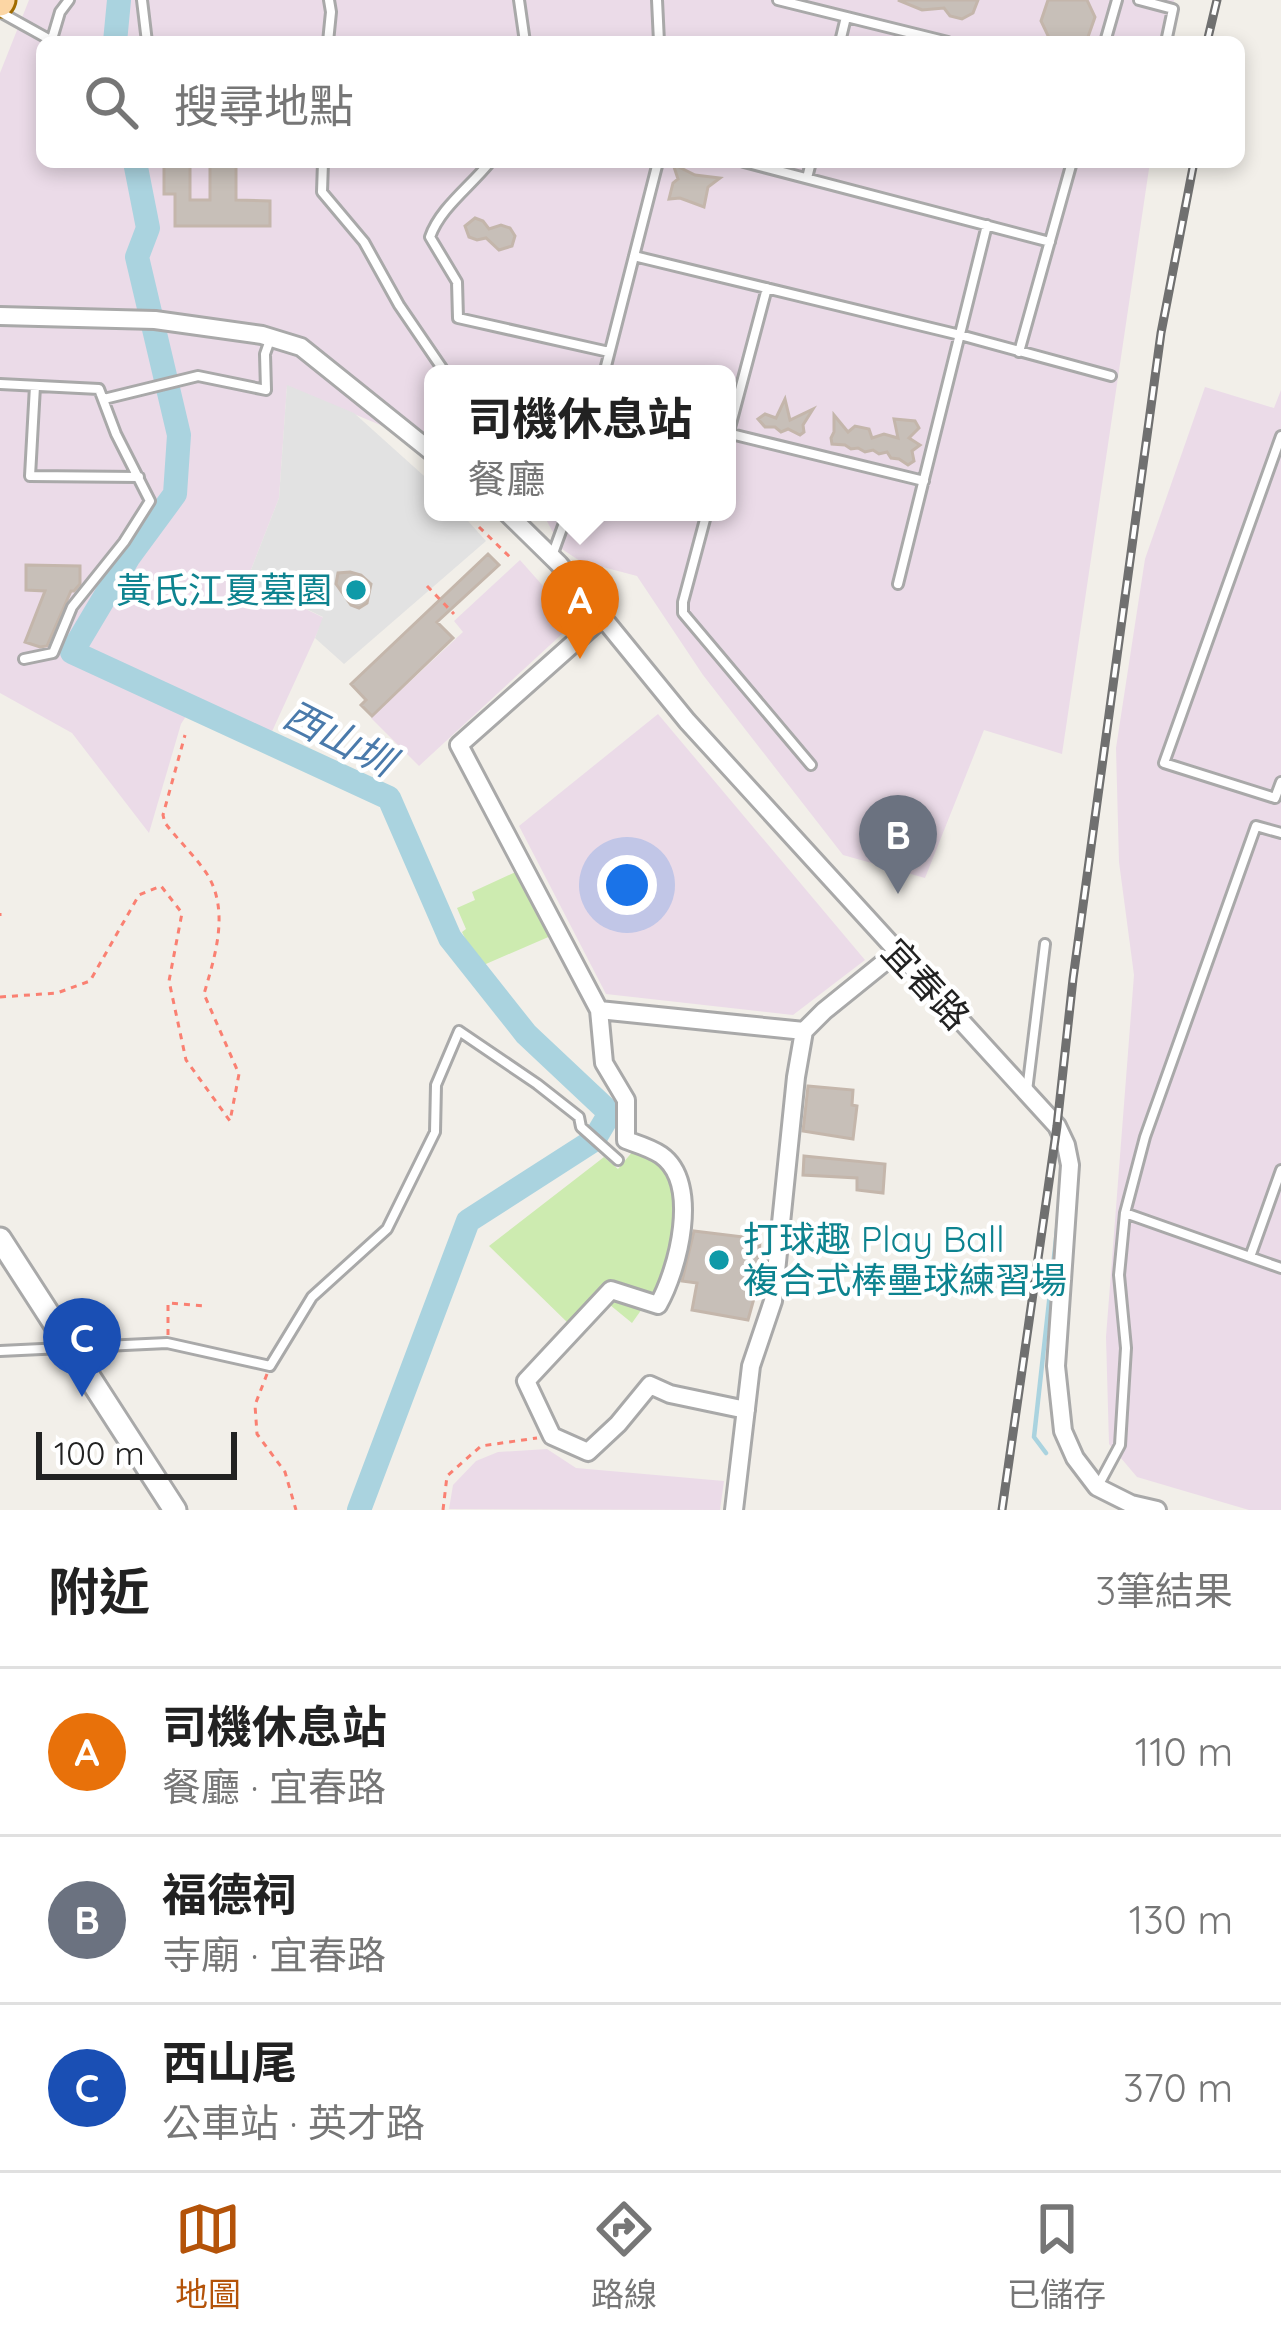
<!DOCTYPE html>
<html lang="zh-TW">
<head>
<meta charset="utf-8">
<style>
	:root { --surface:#fff; --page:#f6f6f6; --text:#222; --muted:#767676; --line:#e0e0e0; --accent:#b45309 }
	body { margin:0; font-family:Quicksand,"Noto Sans TC",sans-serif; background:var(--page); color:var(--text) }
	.scale { position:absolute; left:36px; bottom:30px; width:201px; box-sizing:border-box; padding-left:12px; border:6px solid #222; border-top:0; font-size:33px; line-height:42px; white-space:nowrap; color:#222; -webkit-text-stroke:9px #fff; paint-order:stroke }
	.you { position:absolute; left:627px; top:885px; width:42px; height:42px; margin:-30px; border:9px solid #fff; border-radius:50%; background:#1a73e8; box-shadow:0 0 0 18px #1a73e833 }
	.badge { display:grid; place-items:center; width:78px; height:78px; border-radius:50%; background:var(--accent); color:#fff; font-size:39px; font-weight:700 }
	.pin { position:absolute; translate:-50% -99px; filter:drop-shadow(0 3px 6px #0008) }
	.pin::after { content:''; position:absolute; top:63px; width:42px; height:36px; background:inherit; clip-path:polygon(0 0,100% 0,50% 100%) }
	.popup { position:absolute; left:424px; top:365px; width:312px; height:156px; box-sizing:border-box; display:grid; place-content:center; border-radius:18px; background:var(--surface); filter:drop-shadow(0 3px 9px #0005); font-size:39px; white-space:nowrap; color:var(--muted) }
	.popup b { font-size:45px; color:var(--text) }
	.popup::after { content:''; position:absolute; left:50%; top:100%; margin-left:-24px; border:24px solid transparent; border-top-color:var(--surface) }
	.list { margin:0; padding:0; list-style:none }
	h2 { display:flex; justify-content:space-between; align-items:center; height:156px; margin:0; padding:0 48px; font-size:51px }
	h2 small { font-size:39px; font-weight:400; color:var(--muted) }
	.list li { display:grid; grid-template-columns:78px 1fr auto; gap:36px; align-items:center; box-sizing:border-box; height:168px; padding:0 48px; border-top:3px solid var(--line) }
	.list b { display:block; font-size:45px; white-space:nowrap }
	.list p { margin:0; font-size:39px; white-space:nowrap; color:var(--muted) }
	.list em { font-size:39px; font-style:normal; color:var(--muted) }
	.icon { flex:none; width:66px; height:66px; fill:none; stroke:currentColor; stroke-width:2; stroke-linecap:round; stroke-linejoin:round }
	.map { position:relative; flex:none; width:1281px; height:1510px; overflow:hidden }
	.search { position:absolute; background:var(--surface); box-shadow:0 6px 18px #0003; left:36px; right:36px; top:36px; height:132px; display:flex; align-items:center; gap:30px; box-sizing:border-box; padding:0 42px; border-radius:18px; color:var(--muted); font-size:45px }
	.sheet { height:660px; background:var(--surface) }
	nav { display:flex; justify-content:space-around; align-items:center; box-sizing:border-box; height:168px; border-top:3px solid var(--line); background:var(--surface); font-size:33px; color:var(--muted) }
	nav a { display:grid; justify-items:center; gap:6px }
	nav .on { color:var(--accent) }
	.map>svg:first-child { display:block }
</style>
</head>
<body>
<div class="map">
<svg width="1281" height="1510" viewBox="0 0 1281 1510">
	<rect width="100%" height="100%" fill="#f2efe9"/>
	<path fill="#ebdbe8" d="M29,0H1174L1168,42H42V162H1150L1062,754L984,730L925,878L843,855L703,675L637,576L580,561L562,549L542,512H727V374H433V447L287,386L279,498L247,580L324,618L269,738L195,702L181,724L149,833L72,733L0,693V73Z
		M1205,387L1274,408L1281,390V1510H1249L1137,1477L1109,1444L1106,1337L1134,975L1119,862L1116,748L1145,559Z
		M520,560L575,622L419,766L371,718L463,632L454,621Z
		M658,714L865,960L793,1015L606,994L519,826Z
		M547,1449L576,1468L724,1481L720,1510L449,1509L453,1485L476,1461L498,1452Z"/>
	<path fill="#cdebb0" d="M520,870L553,935L479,967L462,932L466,929L457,908L475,900L472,892Z
		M633,1151L664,1164L673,1176L678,1230L666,1275L632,1323L599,1296L569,1324L489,1246L604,1157L618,1169Z"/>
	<path fill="#e2e2e2" d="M287,385L354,413L433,484V512H460L486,541L344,664L315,638L323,617L247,580L279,498Z"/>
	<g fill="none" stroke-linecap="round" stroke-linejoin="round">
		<path stroke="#aad3df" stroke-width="4.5" d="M1046,1453L1034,1437L1059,1212"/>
		<path stroke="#aad3df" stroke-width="24" d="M115,42L119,0
			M135,162L148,228L137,257L179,435L175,494L128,558L72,652L389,798L450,938L526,1034L610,1113L594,1140L468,1221L359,1510"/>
	</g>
	<path fill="#c7bfb8" stroke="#c4b6ab" stroke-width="3" d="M898,0H978L973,13L962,19L950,16L944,8L922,10Z
		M1048,0H1087L1095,17L1088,37L1083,42H1054L1050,40L1041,21Z
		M164,162H190V200H210V162H236V200L270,201V226H175V194H164Z
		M673,164L695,175L720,178L708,187L704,207L680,198L669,199L673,183L678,179Z
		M475,218L483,221L489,229L501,225L510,228L515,236L512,246L499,250L486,238L477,240L469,237L465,226Z
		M785,399L790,420L813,409L803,425L804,432L800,435L788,429L781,432L775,427H765L758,419L765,414L776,418Z
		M834,415L848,432L855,426L869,429L872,438L884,434L898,438L894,419L915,421L919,428L909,438L920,445L912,451L914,461L908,465L899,459L891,458L887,452L879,454L873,450L865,452L858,448L851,449L845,445L832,444L831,438L834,432Z
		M488,554L499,565L437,622L453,638L372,716L361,705L366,700L351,684Z
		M26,565L80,566V584L74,591H71L47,646L40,647L25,642L45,591L26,590Z
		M350,572L361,575L371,584L367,603L359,608L351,605L336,584L338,573Z
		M808,1086L853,1090L852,1105L857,1106L853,1139L803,1131Z
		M804,1156L885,1164L883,1193L857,1190V1178L803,1175Z
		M694,1231L760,1239L758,1284L748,1320L692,1310L697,1283L682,1281Z"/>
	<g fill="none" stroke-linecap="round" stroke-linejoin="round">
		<defs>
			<path id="service" d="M142,0L147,42
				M519,0L525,42
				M657,0L659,42
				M778,0L948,42
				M1139,0L1173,9L1166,42
				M0,12L54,42
				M52,39L60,12L69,0
				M328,42L331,12L329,0
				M840,42L846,17
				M1105,42L1117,0
				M323,162L322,192L364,242L399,305L446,374
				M490,162C470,187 440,208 430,237L457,282L458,318L609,352
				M744,162L1050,242
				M807,178L811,162
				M634,256L960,335L1111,376
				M1019,352L1072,162
				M604,374L658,162
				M0,384L99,389L116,434L150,501L124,542L72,607L53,653L24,659
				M35,386L30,476L139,477
				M104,399L198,376L266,390L265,354L271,337
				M727,433L924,481
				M1281,436L1164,763L1275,798L1281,782
				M727,439L767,288
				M707,512L683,602V613L811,765
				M552,556L568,512
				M898,584L987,225
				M1027,1091L1045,944
				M1125,1213L1281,1268
				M1250,1257L1281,1170
				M0,1351L167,1343L270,1366L312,1297L387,1229L435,1132L436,1085L459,1031L537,1084L579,1117L581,1127L618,1160
				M1098,1486L1120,1445L1126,1348L1119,1275L1125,1213L1145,1137L1256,826L1281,833"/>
			<path id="minor" d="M0,316L155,320L262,335L301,347L433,453
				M506,512L559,564L687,721L1057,1126L1066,1145L1070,1165L1056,1366L1063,1431L1075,1458L1097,1487L1131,1504L1157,1510
				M602,618L459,745L599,1010L604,1063L626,1100V1140C637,1144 651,1148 661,1155C701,1183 678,1270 658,1305L611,1290L526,1381L552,1436L588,1452L618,1424L650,1385L670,1394L746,1410
				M599,1010L804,1031
				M734,1510L751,1366L773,1301L796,1077L804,1031L824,1011L897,952"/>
			<path id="tertiary" d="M0,1239L175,1510"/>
			<path id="primary" d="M0,2L1,0"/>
		</defs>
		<use href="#service" stroke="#a9a9a9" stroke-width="14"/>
		<use href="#minor" stroke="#a9a9a9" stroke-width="22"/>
		<use href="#tertiary" stroke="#a9a9a9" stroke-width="27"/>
		<use href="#primary" stroke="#a06b00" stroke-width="33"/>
		<path stroke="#fa8072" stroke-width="3" stroke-dasharray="6 6" stroke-linecap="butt" d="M479,527L513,560
			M427,586L454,614
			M0,913V916
			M0,997L57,993L90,981L139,895L161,886L182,913L169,981L186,1060L230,1121L239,1074L204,994C215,956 230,911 207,874C195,856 178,840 165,823L163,815L185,735
			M168,1335V1303L205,1306
			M267,1374L255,1405L257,1434L285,1472L296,1510
			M443,1510L447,1476L481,1446L537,1438"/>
		<use href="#service" stroke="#fff" stroke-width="8"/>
		<use href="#minor" stroke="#fff" stroke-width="16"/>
		<use href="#tertiary" stroke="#fff" stroke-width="21"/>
		<use href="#primary" stroke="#fcd6a4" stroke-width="27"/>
		<defs>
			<path id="rail" d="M1207,42L1217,0
				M1002,1510L1057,1126L1073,979L1161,333L1194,162"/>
		</defs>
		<use href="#rail" stroke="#707070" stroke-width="9"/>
		<use href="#rail" stroke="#fff" stroke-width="4.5" stroke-dasharray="14" stroke-linecap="butt"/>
	</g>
	<g fill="#0f9aa8" stroke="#fff" stroke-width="4.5">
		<circle cx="356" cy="590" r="12"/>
		<circle cx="719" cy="1260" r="12"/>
	</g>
	<g text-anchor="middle" stroke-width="9" stroke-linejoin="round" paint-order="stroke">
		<g font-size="36" fill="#0d838f" stroke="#fff" text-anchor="end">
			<text x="332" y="603">黃氏江夏墓園</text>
			<text x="743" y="1252" text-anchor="start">打球趣 Play Ball<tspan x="743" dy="41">複合式棒壘球練習場</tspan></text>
		</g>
		<g font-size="36" fill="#222" stroke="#fff">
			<text transform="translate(926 984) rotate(47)" y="13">宜春路</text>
		</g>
		<g font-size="39" font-style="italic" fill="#4a7aab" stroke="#fff">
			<text transform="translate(339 738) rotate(27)" y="14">西山圳</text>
		</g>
	</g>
</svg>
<div class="scale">100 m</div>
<div class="you"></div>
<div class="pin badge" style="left:580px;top:659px;background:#e8710a">A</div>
<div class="popup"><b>司機休息站</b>餐廳</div>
<div class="pin badge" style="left:898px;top:894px;background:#6b7280">B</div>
<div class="pin badge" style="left:82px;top:1397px;background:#1a4fb4">C</div>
<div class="search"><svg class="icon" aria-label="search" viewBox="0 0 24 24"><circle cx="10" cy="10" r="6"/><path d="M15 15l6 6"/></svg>搜尋地點</div>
</div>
<section class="sheet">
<h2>附近<small>3筆結果</small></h2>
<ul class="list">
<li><span class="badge" style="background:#e8710a">A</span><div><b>司機休息站</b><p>餐廳 · 宜春路</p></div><em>110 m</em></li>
<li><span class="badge" style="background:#6b7280">B</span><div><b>福德祠</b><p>寺廟 · 宜春路</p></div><em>130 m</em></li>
<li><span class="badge" style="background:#1a4fb4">C</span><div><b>西山尾</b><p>公車站 · 英才路</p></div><em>370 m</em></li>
</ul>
</section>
<nav>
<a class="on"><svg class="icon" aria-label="map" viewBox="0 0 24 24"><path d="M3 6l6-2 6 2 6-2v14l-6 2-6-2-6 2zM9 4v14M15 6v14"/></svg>地圖</a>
<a><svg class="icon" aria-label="directions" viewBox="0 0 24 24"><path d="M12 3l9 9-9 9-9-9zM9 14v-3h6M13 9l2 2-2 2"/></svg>路線</a>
<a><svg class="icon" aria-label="saved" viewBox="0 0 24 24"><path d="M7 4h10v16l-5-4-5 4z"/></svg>已儲存</a>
</nav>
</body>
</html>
